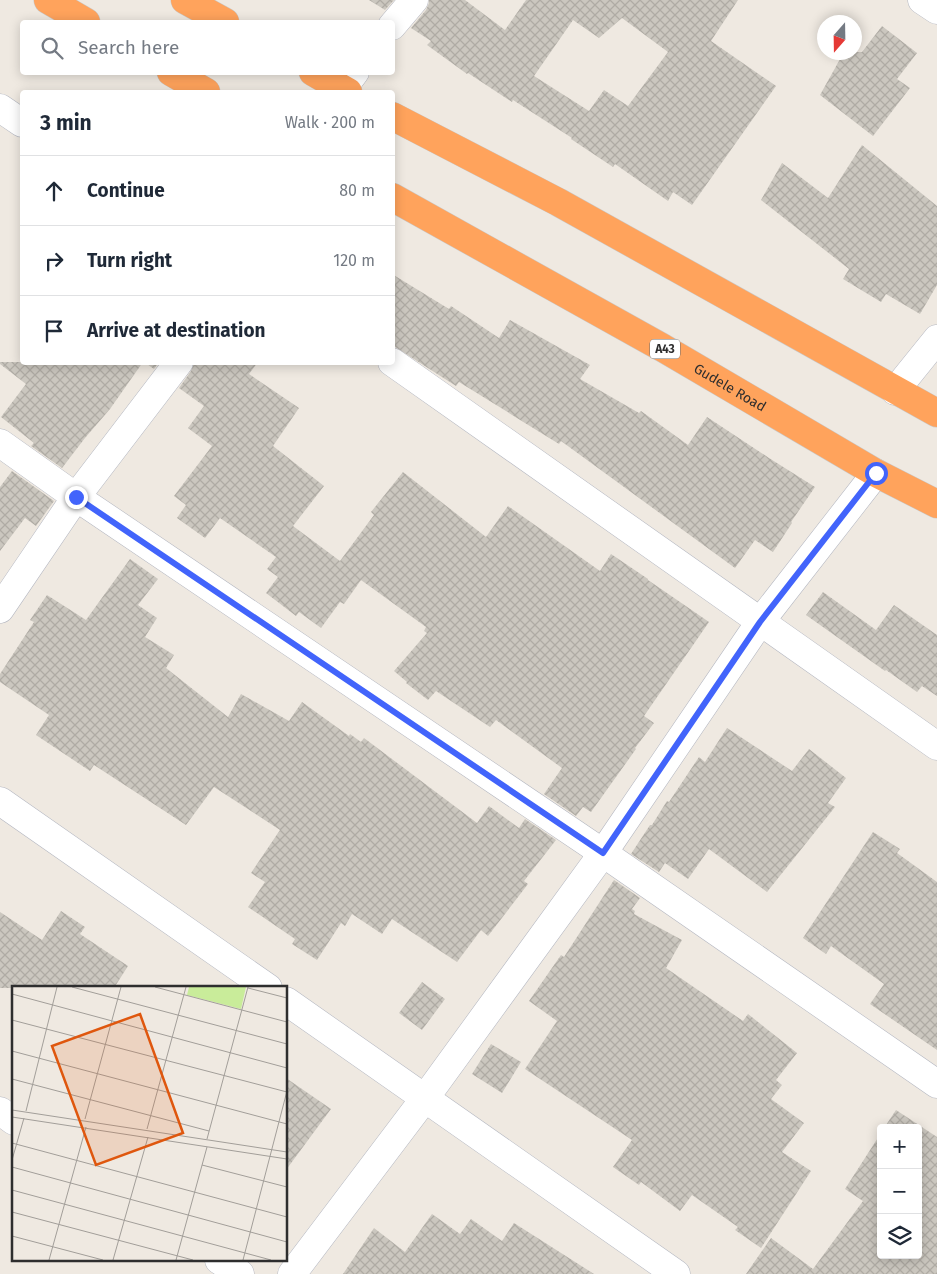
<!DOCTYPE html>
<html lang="en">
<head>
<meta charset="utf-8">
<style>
	:root { --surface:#fff; --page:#f2f2f3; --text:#1f2937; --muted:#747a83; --line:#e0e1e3 }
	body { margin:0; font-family:"Fira Sans",sans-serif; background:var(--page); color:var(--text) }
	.controls { position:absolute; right:15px; bottom:15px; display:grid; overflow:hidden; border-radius:5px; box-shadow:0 2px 12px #0003 }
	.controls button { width:45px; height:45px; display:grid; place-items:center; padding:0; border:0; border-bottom:1px solid var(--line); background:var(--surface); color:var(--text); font:25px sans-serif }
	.compass { position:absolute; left:817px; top:15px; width:45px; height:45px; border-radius:50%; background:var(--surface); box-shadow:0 2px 12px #0003; rotate:200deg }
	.stop { position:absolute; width:15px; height:15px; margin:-11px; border:4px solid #4264fb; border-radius:50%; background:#fff }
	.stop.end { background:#4264fb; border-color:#fff; box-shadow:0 1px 5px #0008 }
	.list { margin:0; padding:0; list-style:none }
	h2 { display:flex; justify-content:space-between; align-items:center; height:65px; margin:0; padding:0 20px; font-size:21px }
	h2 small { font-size:16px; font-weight:400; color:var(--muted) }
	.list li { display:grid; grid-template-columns:32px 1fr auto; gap:15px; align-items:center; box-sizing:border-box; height:70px; padding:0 20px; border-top:1px solid var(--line) }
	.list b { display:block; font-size:19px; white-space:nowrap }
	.list em { font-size:16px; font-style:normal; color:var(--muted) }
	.icon { flex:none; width:28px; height:28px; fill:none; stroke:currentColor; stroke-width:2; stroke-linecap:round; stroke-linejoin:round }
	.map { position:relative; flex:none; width:937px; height:1274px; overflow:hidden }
	.search { position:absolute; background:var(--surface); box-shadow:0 2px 12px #0003; left:20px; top:20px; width:375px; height:55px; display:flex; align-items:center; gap:12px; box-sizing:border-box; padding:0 18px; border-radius:5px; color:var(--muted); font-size:19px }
	.panel { position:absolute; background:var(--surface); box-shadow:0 2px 12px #0003; left:20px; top:90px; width:375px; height:275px; border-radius:5px }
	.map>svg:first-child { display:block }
</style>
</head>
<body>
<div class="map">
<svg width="937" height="1274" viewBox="0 0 937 1274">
	<defs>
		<pattern id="building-cross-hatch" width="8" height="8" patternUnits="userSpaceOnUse" patternTransform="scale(1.25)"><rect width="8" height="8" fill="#cbc7bf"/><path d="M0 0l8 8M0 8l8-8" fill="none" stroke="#afaba4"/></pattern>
	</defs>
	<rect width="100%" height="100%" fill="#efe9e1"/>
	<path fill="url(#building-cross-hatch)" fill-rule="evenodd" d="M369,0H394L385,10Z
		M429,0H465L505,30L526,0H738L711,41L776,86L692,205L673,192L668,201L615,164L613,167L571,139L572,138L513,100L512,102L468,73L467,74L427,45L431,41L411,28L426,10L429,3ZM622,18L668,52L628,106L604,90L589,111L534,76L573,20L599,38Z
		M882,26L917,53L897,79L910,88L873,136L820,95L844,52H862Z
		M862,145L937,206V285L920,314L886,294L881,302L843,279L849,269L761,200L782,163L828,198Z
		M392,274L449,309L451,306L499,338L510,320L590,365L580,379L639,413L641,411L688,445L707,417L769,458L815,487L791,522L792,523L773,552L755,540L735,568L561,441L559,444L459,382L456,386L392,345Z
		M0,362H143L110,409L85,438L62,468L31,446L34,443L1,417L26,384L0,364Z
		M144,362H159L154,369Z
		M194,362H258L249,374L299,408L273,446L324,486L293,526L340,561L374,515L371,512L403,472L486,537L508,506L600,571L611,554L648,579V580L709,622L644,716L654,723L635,748L636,749L591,812L583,807L576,816L544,794L562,768L496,720L490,727L436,691L428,700L406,683L407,682L394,671L427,633L424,631L426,627L361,580L344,604L340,602L321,628L299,612L296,616L266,593L278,577L267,569L276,557L220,518L205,538L177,518L186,505L174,496L212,446L188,428L204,406L179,388L191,371Z
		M12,471L54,501L36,526L25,518L0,551V487Z
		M130,559L158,579L138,605L157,618L145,637L174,655L166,668L228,717L241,694L289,721L302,702L349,736L350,734L361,742L364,738L477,823L489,806L519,828L525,819L556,840L524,881L528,884L488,936L481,930L457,962L392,919L382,934L352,914L345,926L341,923L317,960L292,944L295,939L248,907L265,882L251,873L280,830L214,787L186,825L94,765L90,771L36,735L49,715L0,682V674L34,622L30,620L47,595L86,620Z
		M823,592L876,630L894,605L937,635V696L922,686L917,692L886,670L885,671L806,615Z
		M727,728L792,771L809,749L846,778L828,803L835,807L767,892L709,849L688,879L665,863L659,872L631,854L650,825H652L667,801L669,802L699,757L705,762Z
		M873,832L900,849L897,853L937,882V1050L870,1004L884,984L831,946L826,954L803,938Z
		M614,880L640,898L632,909L635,911L634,914L682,940L666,968L743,1021L748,1014L797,1053L776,1080L782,1085L771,1099L804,1123L782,1152L811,1171L761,1248L735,1230L738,1227L692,1195L680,1211L641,1182L639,1185L613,1167L632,1140L525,1069L557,1021L529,1001L561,955L564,957Z
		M61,911L85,927L80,934L128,966L114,988H0V912L42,940Z
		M422,982L445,999L422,1030L399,1013Z
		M491,1044L521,1062L502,1093L472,1074Z
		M286,1078L331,1109L286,1170Z
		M896,1110L937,1137V1274H746L771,1238L813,1269L863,1201L845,1189L881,1133V1255H918V1128H884Z
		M432,1214L460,1234L471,1219L502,1241L514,1223L594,1274H343L374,1228L405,1252Z"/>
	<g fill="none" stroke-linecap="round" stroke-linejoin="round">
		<defs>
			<path id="minor" d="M922,0L937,10
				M392,26L414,0
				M342,89L355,72
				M0,108L22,123
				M392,362L937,746
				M895,391L937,339
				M0,443L76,497L603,853L937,1084
				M0,609L76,497L179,362
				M0,801L268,988
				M286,1001L676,1274
				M0,1111L14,1121
				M219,1260L240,1274
				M292,1274L425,1098L603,853L760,622L876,473"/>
			<g id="highway">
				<path d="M48,0L86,22"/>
				<path d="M185,0L225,22"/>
				<path d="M171,72L206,92"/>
				<path d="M313,72L348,92"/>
				<path d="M392,116L558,202L937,413"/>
				<path id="s1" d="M392,197L663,348L876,473L937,504"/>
			</g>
		</defs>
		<use href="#minor" stroke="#b4b7c1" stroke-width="29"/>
		<use href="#highway" stroke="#c9c9c9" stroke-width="29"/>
		<use href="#minor" stroke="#fff" stroke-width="28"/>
		<use href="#highway" stroke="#ffa35c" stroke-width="28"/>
	</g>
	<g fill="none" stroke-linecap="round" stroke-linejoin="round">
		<path stroke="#4264fb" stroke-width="6" d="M76,497L603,853L760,622L876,473"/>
	</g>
	<g text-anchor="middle" stroke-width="4" stroke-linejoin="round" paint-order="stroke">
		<rect fill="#fff" stroke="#6d6d6d" stroke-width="1" x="650" y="339.5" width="30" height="19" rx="4"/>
		<g font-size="12" font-weight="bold" fill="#2e2e2e">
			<text x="665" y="353">A43</text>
		</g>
		<g font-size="14" fill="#2e2e2e" stroke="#fff">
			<text dy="5" stroke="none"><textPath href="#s1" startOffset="388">Gudele Road</textPath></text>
		</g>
	</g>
	<g transform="translate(12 986)">
		<rect width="275" height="275" fill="#efe9e1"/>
		<path d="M177,1H234L229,23L175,9Z" fill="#c9ec9a"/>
		<path fill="none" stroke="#a29e99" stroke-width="1" d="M60,1L275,58M143,1L275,36M236,2L275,12M0,8L275,82M0,34L275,106M0,65L275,138M0,93L197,145M0,124L275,166M14,125L45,1M0,131L275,173M73,133L109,1M135,143L174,1M195,153L236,1M0,157L275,231M0,174L12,132M190,179L275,201M0,181L275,256M0,204L259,274M0,226L181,274M0,250L91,274M37,274L74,141M101,274L136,151M164,274L195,161M231,274L275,105"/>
		<path fill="#df570e" fill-opacity="0.15" stroke="#df570e" stroke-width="2.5" d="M128,28L171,147L84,179L40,60Z"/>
		<rect width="275" height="275" fill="none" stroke="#2e2e2e" stroke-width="2.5"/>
	</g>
</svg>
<div class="controls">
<button>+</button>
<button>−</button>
<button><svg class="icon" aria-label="layers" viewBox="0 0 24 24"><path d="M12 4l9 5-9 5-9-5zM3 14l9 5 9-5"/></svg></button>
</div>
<svg class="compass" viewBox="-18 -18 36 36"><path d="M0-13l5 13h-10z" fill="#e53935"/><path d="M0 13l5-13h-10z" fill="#747a83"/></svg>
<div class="stop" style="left:876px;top:473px"></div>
<div class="stop end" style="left:76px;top:497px"></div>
<div class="search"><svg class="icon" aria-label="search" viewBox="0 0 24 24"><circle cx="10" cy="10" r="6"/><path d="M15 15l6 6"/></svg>Search here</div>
<section class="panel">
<h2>3 min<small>Walk · 200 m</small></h2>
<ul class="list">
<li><svg class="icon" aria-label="ahead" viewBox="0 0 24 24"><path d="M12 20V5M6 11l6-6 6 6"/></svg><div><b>Continue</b></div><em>80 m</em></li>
<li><svg class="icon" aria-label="right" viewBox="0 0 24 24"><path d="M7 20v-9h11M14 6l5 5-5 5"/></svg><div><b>Turn right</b></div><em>120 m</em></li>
<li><svg class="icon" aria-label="arrive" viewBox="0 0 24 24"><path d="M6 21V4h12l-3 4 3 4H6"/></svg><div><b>Arrive at destination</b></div></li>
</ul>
</section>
</div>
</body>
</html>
